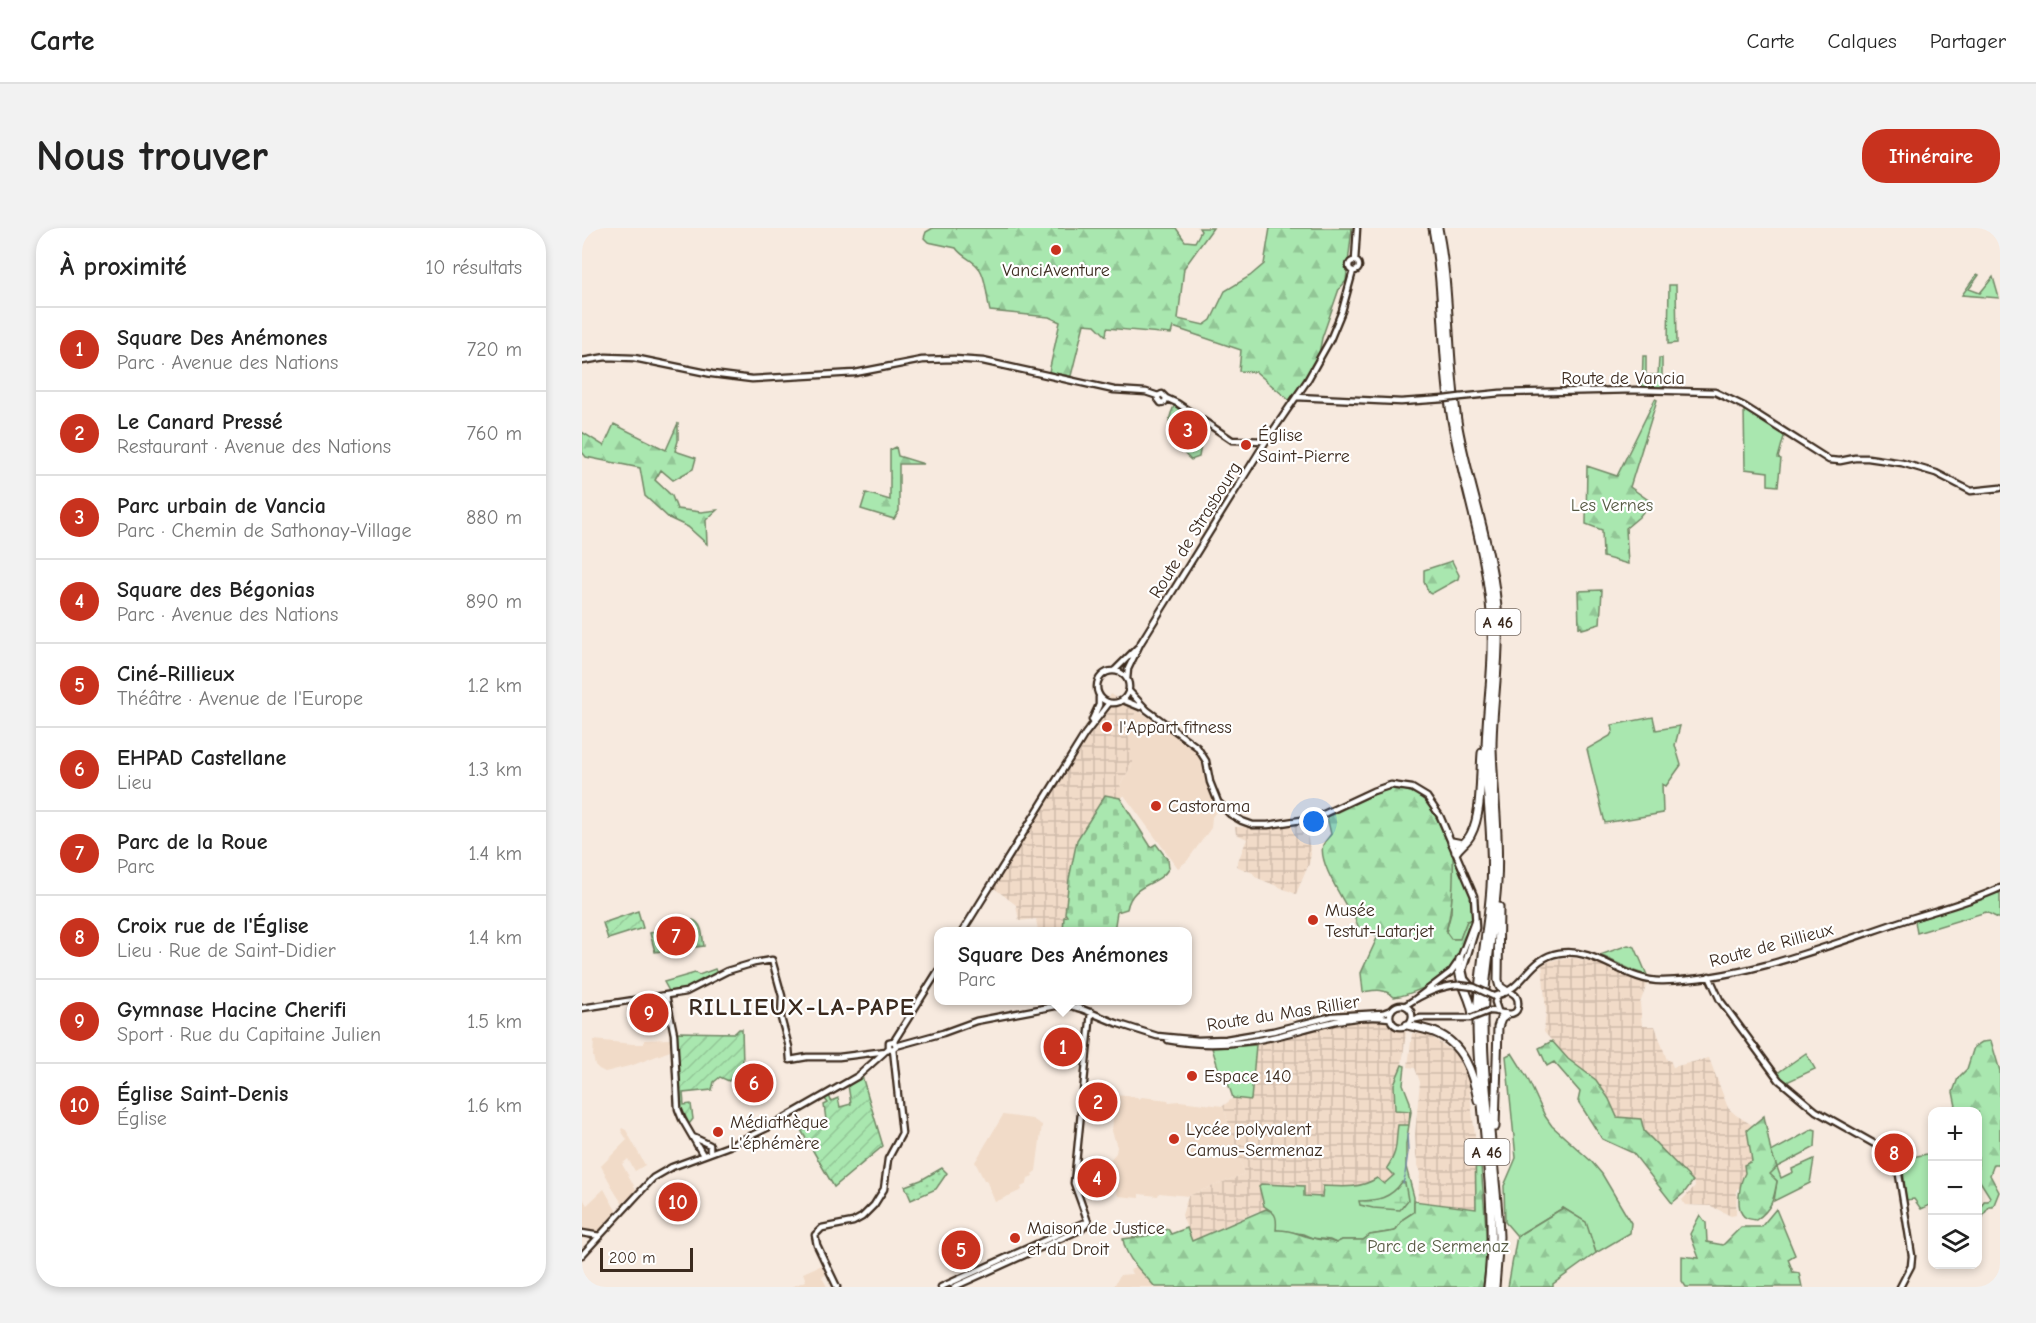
<!DOCTYPE html>
<html lang="fr">
<head>
<meta charset="utf-8">
<style>
	:root { --surface:#fff; --page:#f2f2f2; --text:#222; --muted:#767676; --line:#e0e0e0; --accent:#c8321e }
	body { margin:0; font-family:"Comic Neue",sans-serif; background:var(--page); color:var(--text) }
	.controls { position:absolute; right:18px; bottom:18px; display:grid; overflow:hidden; border-radius:12px; box-shadow:0 3px 9px #0003 }
	.controls button { width:54px; height:54px; display:grid; place-items:center; padding:0; border:0; border-bottom:2px solid var(--line); background:var(--surface); color:var(--text); font:30px sans-serif }
	.scale { position:absolute; left:18px; bottom:15px; width:93px; box-sizing:border-box; padding-left:6px; border:3px solid #3b2a1e; border-top:0; font-size:16px; line-height:21px; white-space:nowrap; color:#3b2a1e; -webkit-text-stroke:4px #fff; paint-order:stroke }
	.you { position:absolute; left:732px; top:594px; width:21px; height:21px; margin:-15px; border:4px solid #fff; border-radius:50%; background:#1a73e8; box-shadow:0 0 0 9px #1a73e833 }
	.badge { display:grid; place-items:center; width:39px; height:39px; border-radius:50%; background:var(--accent); color:#fff; font-size:20px; font-weight:700 }
	.pin { position:absolute; translate:-50% -50%; border:3px solid #fff; box-shadow:0 2px 6px #0006 }
	.popup { position:absolute; left:352px; top:699px; width:258px; height:78px; box-sizing:border-box; display:grid; place-content:center; border-radius:12px; background:var(--surface); filter:drop-shadow(0 2px 4px #0005); font-size:20px; white-space:nowrap; color:var(--muted) }
	.popup b { font-size:22px; color:var(--text) }
	.popup::after { content:''; position:absolute; left:50%; top:100%; margin-left:-12px; border:12px solid transparent; border-top-color:var(--surface) }
	.list { margin:0; padding:0; list-style:none }
	h2 { display:flex; justify-content:space-between; align-items:center; height:78px; margin:0; padding:0 24px; font-size:26px }
	h2 small { font-size:20px; font-weight:400; color:var(--muted) }
	.list li { display:grid; grid-template-columns:39px 1fr auto; gap:18px; align-items:center; box-sizing:border-box; height:84px; padding:0 24px; border-top:2px solid var(--line) }
	.list b { display:block; font-size:22px; white-space:nowrap }
	.list p { margin:0; font-size:20px; white-space:nowrap; color:var(--muted) }
	.list em { font-size:20px; font-style:normal; color:var(--muted) }
	.icon { flex:none; width:33px; height:33px; fill:none; stroke:currentColor; stroke-width:2; stroke-linecap:round; stroke-linejoin:round }
	.map { position:relative; flex:none; width:1418px; height:1059px; overflow:hidden; border-radius:24px }
	header { display:flex; align-items:center; gap:36px; box-sizing:border-box; height:84px; padding:0 30px; background:var(--surface); border-bottom:2px solid var(--line) }
	header strong { font-size:28px }
	nav { display:flex; gap:33px; margin-inline-start:auto; font-size:21px }
	.intro { display:flex; align-items:center; justify-content:space-between; box-sizing:border-box; height:144px; padding:0 36px }
	h1 { margin:0; font-size:42px }
	.button { padding:15px 27px; border-radius:24px; background:var(--accent); color:#fff; font-size:21px; font-weight:700 }
	main { display:flex; gap:36px; padding:0 36px }
	aside { flex:1; background:var(--surface); border-radius:24px; box-shadow:0 3px 9px #0003 }
	.map>svg:first-child { display:block }
</style>
</head>
<body>
<header>
<strong>Carte</strong>
<nav><a>Carte</a><a>Calques</a><a>Partager</a></nav>
</header>
<div class="intro"><h1>Nous trouver</h1><a class="button">Itinéraire</a></div>
<main>
<aside>
<h2>À proximité<small>10 résultats</small></h2>
<ul class="list">
<li><span class="badge">1</span><div><b>Square Des Anémones</b><p>Parc · Avenue des Nations</p></div><em>720 m</em></li>
<li><span class="badge">2</span><div><b>Le Canard Pressé</b><p>Restaurant · Avenue des Nations</p></div><em>760 m</em></li>
<li><span class="badge">3</span><div><b>Parc urbain de Vancia</b><p>Parc · Chemin de Sathonay-Village</p></div><em>880 m</em></li>
<li><span class="badge">4</span><div><b>Square des Bégonias</b><p>Parc · Avenue des Nations</p></div><em>890 m</em></li>
<li><span class="badge">5</span><div><b>Ciné-Rillieux</b><p>Théâtre · Avenue de l'Europe</p></div><em>1.2 km</em></li>
<li><span class="badge">6</span><div><b>EHPAD Castellane</b><p>Lieu</p></div><em>1.3 km</em></li>
<li><span class="badge">7</span><div><b>Parc de la Roue</b><p>Parc</p></div><em>1.4 km</em></li>
<li><span class="badge">8</span><div><b>Croix rue de l'Église</b><p>Lieu · Rue de Saint-Didier</p></div><em>1.4 km</em></li>
<li><span class="badge">9</span><div><b>Gymnase Hacine Cherifi</b><p>Sport · Rue du Capitaine Julien</p></div><em>1.5 km</em></li>
<li><span class="badge">10</span><div><b>Église Saint-Denis</b><p>Église</p></div><em>1.6 km</em></li>
</ul>
</aside>
<div class="map">
<svg width="1418" height="1059" viewBox="0 0 1418 1059">
	<defs>
		<pattern id="industrial-grid" width="8" height="8" patternUnits="userSpaceOnUse" patternTransform="scale(1.5)"><rect width="8" height="8" fill="#f1dbc8"/><path d="M0 4h8M4 0v8" fill="none" stroke="#d0bcab"/></pattern>
		<pattern id="forest-firs" width="22" height="20" patternUnits="userSpaceOnUse" patternTransform="scale(1.5)"><rect width="22" height="20" fill="#a9e7af"/><path d="M5 1l3.5 6h-7zM16 11l3.5 6h-7z" fill="#92c696"/></pattern>
		<pattern id="wetland-marsh" width="20" height="14" patternUnits="userSpaceOnUse" patternTransform="scale(1.5)"><rect width="20" height="14" fill="#a9e7af"/><path d="M1 5h8M5 5V1M11 12h8M15 12V8" fill="none" stroke="#92c696"/></pattern>
		<pattern id="cemetery-stones" width="16" height="16" patternUnits="userSpaceOnUse" patternTransform="scale(1.5)"><rect width="16" height="16" fill="#a9e7af"/><path d="M2 7V4a2 2 0 0 1 4 0v3zM10 15v-3a2 2 0 0 1 4 0v3z" fill="#92c696"/></pattern>
		<pattern id="park-dots" width="8" height="8" patternUnits="userSpaceOnUse" patternTransform="scale(1.5)"><rect width="8" height="8" fill="#a9e7af"/><path d="M2 2h.1M6 6h.1" fill="none" stroke="#92c696" stroke-width="1.8" stroke-linecap="round"/></pattern>
		<pattern id="garden-furrows" width="10" height="10" patternUnits="userSpaceOnUse" patternTransform="scale(1.5)"><rect width="10" height="10" fill="#a9e7af"/><path d="M-1 1l2-2M0 10L10 0M9 11l2-2" fill="none" stroke="#92c696"/></pattern>
	</defs>
	<rect width="100%" height="100%" fill="#f7eadf"/>
	<filter id="ink" filterUnits="userSpaceOnUse"><feTurbulence type="fractalNoise" baseFrequency=".0167" numOctaves="2"/><feDisplacementMap in="SourceGraphic" scale="12" xChannelSelector="R" yChannelSelector="G"/><feConvolveMatrix kernelMatrix="1 2 1 2 8 2 1 2 1" color-interpolation-filters="sRGB"/></filter>
	<g filter="url(#ink)">
		<path fill="#f1dbc8" d="M555,482L598,508L615,522L622,533L630,567L637,577V580L630,589L629,600L605,633L596,640L539,563L538,557L550,537L545,501Z
			M88,811V823L51,837L23,844L17,841L13,837L11,828L12,812L51,816H62V812Z
			M533,867L555,869L557,871L560,869L586,872L587,874L597,873L641,878L656,925L653,928L658,931L662,946L606,968L577,965L576,968L557,966V970L536,968L527,937V933L534,925L535,919L530,903Z
			M421,887L450,891L460,897L454,943L450,946L451,948L446,950L445,956L439,959L440,962L413,974L404,952H402L393,934Z
			M40,900L44,902L63,937L53,943L46,931L40,936L55,963L42,978L34,966L19,938L45,912L39,902Z
			M22,961L36,986L22,1001L14,1004L0,1001V969L5,977Z
			M239,1037L244,1047L240,1049L245,1059H209L224,1053L221,1045Z
			M555,1039L573,1059H528L532,1058L538,1047L550,1046L548,1042Z"/>
		<path fill="url(#industrial-grid)" d="M529,466L555,482L545,501L551,532L550,537L538,557L542,567L538,570L523,567L495,612L486,654L483,684L485,688L482,689L481,700L477,703H456L454,691L437,693L434,677L412,660Z
			M719,596L721,607L725,606L729,626L727,636L714,666L673,649L671,645L654,638L665,611L654,606L653,599H662L675,602Z
			M992,730L1013,734L1065,756L1058,775L1060,798H1073L1085,832H1088L1091,839L1127,830L1146,880L1154,887L1170,897L1165,902L1170,933L1160,951L1159,959L1155,961L1154,987L1149,988L1129,978L1103,977L1100,972L1113,958L1111,953L1062,903L1035,889L1027,871L1014,852L986,831L962,804L964,783L960,736L975,731Z
			M793,792H804L810,798L824,804L820,837L814,850L813,882L828,883L827,897L815,900V918L812,929L805,940L812,947L802,957L795,950L782,957L770,960L741,958V969L722,968V958L679,956L689,983H676L609,1013L600,987L606,968L662,946L658,931L653,929V926L656,925L641,878L651,870L669,871L674,817L744,798Z
			M830,805L847,807L871,824L878,833L886,850L893,907L894,981L835,973L838,946L834,927L833,906L838,854L833,840L826,839Z"/>
		<path fill="#a9e7af" stroke="#728866" stroke-width="1.5" d="M1395,46L1397,47L1387,61L1398,65L1411,49L1417,70L1380,67Z
			M1087,57H1094L1095,115L1086,116Z
			M1061,128H1064V147H1076L1077,130H1080V160H1060Z
			M1162,181L1203,205L1196,230L1199,231L1196,258L1186,257V244L1163,241Z
			M1071,489L1074,502L1098,498L1093,517L1099,537L1084,558L1080,556L1081,585L1023,595L1005,521L1028,508L1031,503L1030,497Z
			M871,627L889,669L890,692L885,693L878,711H869L864,704L869,685Z
			M1418,664V691L1404,684L1335,705L1333,693Z
			M1046,717L1053,719L1065,747L1052,743L1018,727Z
			M133,741L135,746L106,761L87,763L82,754L113,745L117,747Z
			M674,817L669,872L651,870L644,849H639L630,820Z
			M930,825L945,849L963,888L970,898L1009,933L1020,946L1049,995L1048,1005L1014,1025L1003,994L981,980L935,1008L923,994L922,958L934,930L924,828Z
			M1224,825L1233,841L1205,854L1194,846Z
			M820,837L823,838L821,856L828,874L829,884L824,916V939L832,969V984L821,991L813,1003L788,1007L781,1012H760L754,1015L748,1012L730,1010L721,1006L694,1002L689,983L682,978L677,958L679,956L722,958V968L740,969L741,958C761,959 778,961 795,950L802,956L812,947L805,940C817,921 813,916 816,897H827L828,883L813,882L812,856Z
			M505,864L526,867V865L533,866L531,886L504,883Z
			M1231,901L1234,902L1233,919L1195,939L1199,950L1211,944L1210,941L1232,931L1228,955L1192,973L1195,953L1187,946L1195,939L1189,924Z
			M1350,925V976L1339,981L1332,971L1324,972L1320,931Z"/>
		<path fill="url(#forest-firs)" stroke="#728866" stroke-width="1.5" d="M351,0H594L603,13L613,14L619,3L617,0H631L602,40L596,91L622,97L629,92L643,63L668,48L682,36L688,0H770L764,53L757,61L740,110L736,131L708,173L674,144L657,143L659,122L591,99L589,106L525,100L524,108L513,97L502,96L489,148L467,144L478,94L467,89L408,83C405,72 404,47 396,39C390,31 380,29 374,20L346,14L342,10L344,4Z
			M1073,171L1075,172L1048,259L1069,274L1057,289L1044,300L1046,336L1021,329L1020,302L1004,296L1005,238L1035,248Z
			M96,195V213L93,223L114,230L111,241L91,252L79,242L73,252L90,268L95,281L119,284L135,282L124,292L125,316L106,299L87,290L63,268L58,240L4,229L0,224V204L22,218L32,196L84,222Z
			M314,219L316,228L342,236H317V283L312,291L279,281L284,265L308,272V222Z
			M870,333L877,347L876,351L849,366L847,365L842,354V342Z
			M1020,362L1018,396L1000,401L999,399L997,400L996,363Z
			M811,560C844,564 850,579 862,607C865,614 870,622 871,629C872,653 870,680 864,704L869,711H878L885,693L890,692C883,708 878,729 866,743C856,756 827,767 812,769C802,760 794,762 781,764L779,745L796,708L777,700L773,691L774,686L767,683C760,669 736,634 741,617C742,614 747,609 749,606L745,589L799,563Z
			M970,813L986,831L1014,852L1027,871L1035,889L1059,891L1062,903L1111,953L1102,965L1090,975L1051,925L1020,911L996,873L998,864L972,834L965,838L957,820Z
			M1409,813L1418,843V936H1412L1408,947L1417,964L1411,979H1407L1402,986L1401,989L1396,993V979H1399L1402,973H1406L1408,969L1396,950V884L1375,883L1371,864L1376,850L1385,841L1392,819L1400,814Z
			M1182,888L1189,924L1195,939L1188,946L1195,953C1192,971 1190,981 1174,992C1168,991 1163,991 1160,986C1154,976 1158,954 1163,945L1162,937L1170,933L1165,902Z
			M893,912H897L905,1013L903,1015L904,1033L901,1059H573C560,1043 544,1032 541,1011L564,1008L586,1001L589,1006L605,1000L610,1013L684,981C695,984 695,992 694,1002C710,1001 716,1007 731,1010C739,1013 746,1011 754,1015L760,1012H781L788,1007L813,1003L821,991L832,984V973L894,981Z
			M981,980L1004,994L1014,1025L971,1056V1059H926L935,1008Z
			M1194,981L1213,1027L1206,1031L1211,1044L1217,1045L1220,1059H1104L1100,1053V1028L1117,1030L1108,1006L1118,987L1124,995L1125,1014L1141,1017L1159,999H1179Z"/>
		<path fill="url(#wetland-marsh)" stroke="#728866" stroke-width="1.5" d="M820,954L823,955L826,972L818,982L791,980L778,977L777,973C795,973 809,970 820,954Z"/>
		<path fill="url(#cemetery-stones)" stroke="#728866" stroke-width="1.5" d="M523,567L538,570L569,619L574,616L586,632L587,640C576,659 550,654 545,681L535,684L532,703H481L482,689L485,688L483,685L487,651L495,612Z"/>
		<path fill="url(#park-dots)" stroke="#728866" stroke-width="1.5" d="M592,178L622,198L617,229L609,232C600,225 587,205 587,193C588,188 590,182 592,178Z
			M111,692C121,696 120,708 122,718L73,724L68,705Z
			M360,940L365,945L354,961L329,972L323,958L339,952Z"/>
		<path fill="url(#garden-furrows)" stroke="#728866" stroke-width="1.5" d="M56,683L61,700L26,711L21,695Z
			M157,801H160L161,836L147,853L138,849L132,854L130,862L101,865L102,877L109,876L111,891L107,896L98,876L95,804L153,805Z
			M280,848L301,918L252,959L219,902L244,892L242,877L246,875L243,871L247,867L249,873L256,870L258,879L269,876L266,857Z"/>
		<g fill="none" stroke-linecap="round" stroke-linejoin="round">
			<path stroke="#768ea3" stroke-width="1.5" d="M823,946L826,924L825,905
				M821,955L823,948"/>
			<defs>
				<path id="secondary" d="M767 38a5 5 0 1 1 10 0a5 5 0 1 1-10 0Z
					M773,33L775,0
					M0,133L24,129L52,130L130,146L170,151L273,145L340,132L372,131L401,133L532,162L564,164L576,168L580,166L584,170
					M576,168V171L579,175L583,174L584,170
					M714,169L819,174L862,171
					M878,169L918,165L1054,162L1133,164L1162,178L1247,232L1258,233L1273,230H1286L1320,235L1354,245L1389,263L1418,260
					M584,170L595,175L650,212L684,213
					M515 459a16 16 0 1 1 32 0a16 16 0 1 1-32 0Z
					M532,443L555,420
					M545,451L546,441L558,416L684,213L725,153L748,112L760,83L771,43
					M547,463L565,482L615,519L624,533L628,554L636,574L648,586L660,593L671,597H686L733,590L791,563L809,557L830,560L845,569L858,588L892,668L894,700L881,742L883,751L889,758
					M541,472L558,479
					M510,492L517,477V469
					M380,704L503,506L527,475
					M1127,748L1138,772L1197,852L1234,883L1314,928L1330,1028L1329,1038L1318,1059
					M84,767L92,806L96,881L100,891L121,927
					M916,767L913,774L916,783
					M911,768C942,764 945,730 977,725C1015,719 1043,754 1081,753C1164,751 1245,718 1323,692C1355,682 1388,674 1418,660
					M832,772L869,744L878,731L892,694
					M808 788a11 11 0 1 1 22 0a11 11 0 1 1-22 0Z
					M824,777C839,767 857,758 876,757
					M0,780L104,764L145,743L172,735L190,732L200,768L199,790L207,819L208,832L225,829H257L304,823
					M907,783C916,782 937,794 936,775C936,768 932,766 927,763
					M829,792L839,790H889
					M586,812C623,819 663,816 700,807C735,798 770,785 808,790
					M312,813L356,743
					M307,820L311,821L314,818L361,805L394,793L473,778H489L500,781L534,795L575,808L616,812L644,811L691,803L751,788L801,785L809,782
					M111,909L128,917V924
					M0,1005L18,1008
					M0,1027L71,950L90,939L147,918L185,900L276,848L307,820V814L312,813L314,818
					M255,1059L235,1017L233,1007L240,1000L271,994L280,989L292,977L302,961L306,931L320,905L311,821
					M359,1059L501,995H504
					M372,1059L500,1001L506,994L492,955L509,784"/>
				<path id="highway" d="M851,0C863,64 859,128 870,192C882,262 908,330 910,402C912,443 904,484 904,525C904,570 912,614 909,659C906,705 895,751 895,797C896,885 917,971 906,1059
					M856,0C869,66 865,133 876,199C888,264 913,327 916,394C918,436 910,477 910,519C911,564 918,609 915,654C912,700 902,746 901,793C901,857 911,922 916,987L917,1009L913,1059
					M870,614L880,616
					M874,624C879,617 886,613 889,606C900,586 898,548 900,525
					M917,679L916,752L918,759L924,763
					M878,731C873,753 890,767 891,788
					M825,797C834,799 844,801 852,804C881,815 891,845 896,872
					M913,899L916,799L919,791L924,787"/>
			</defs>
			<use href="#secondary" stroke="#3b2a1e" stroke-width="9"/>
			<use href="#highway" stroke="#3b2a1e" stroke-width="11"/>
			<use href="#secondary" stroke="#fff" stroke-width="4.5"/>
			<use href="#highway" stroke="#fff" stroke-width="7"/>
			<defs>
				<path id="secondary-bridge" d="M862,171L878,169
					M876,757L892,759L911,768
					M889,790L907,783"/>
			</defs>
			<use href="#secondary-bridge" stroke="#3b2a1e" stroke-width="9" stroke-linecap="butt"/>
			<use href="#secondary-bridge" stroke="#fff" stroke-width="4.5"/>
		</g>
	</g>
	<g fill="#c8321e" stroke="#fff" stroke-width="2">
		<circle cx="474" cy="22" r="6"/>
		<circle cx="664" cy="217" r="6"/>
		<circle cx="525" cy="499" r="6"/>
		<circle cx="574" cy="578" r="6"/>
		<circle cx="731" cy="692" r="6"/>
		<circle cx="610" cy="848" r="6"/>
		<circle cx="136" cy="904" r="6"/>
		<circle cx="592" cy="911" r="6"/>
		<circle cx="433" cy="1010" r="6"/>
	</g>
	<g text-anchor="middle" stroke-width="4.5" stroke-linejoin="round" paint-order="stroke">
		<g fill="#fff" stroke="#766a62" stroke-width="1.5">
			<rect x="893.5" y="381" width="45" height="26" rx="4.5"/>
			<rect x="882.5" y="911" width="45" height="26" rx="4.5"/>
		</g>
		<g font-size="16" font-weight="bold" fill="#3b2a1e">
			<text x="916" y="400">A 46</text>
			<text x="905" y="930">A 46</text>
		</g>
		<g font-size="18" fill="#3b2a1e" stroke="#fff" text-anchor="start">
			<text x="474" y="48" text-anchor="middle">VanciAventure</text>
			<text x="676" y="213">Église<tspan x="676" dy="21">Saint-Pierre</tspan></text>
			<text x="537" y="505">l'Appart fitness</text>
			<text x="586" y="584">Castorama</text>
			<text x="743" y="688">Musée<tspan x="743" dy="21">Testut-Latarjet</tspan></text>
			<text x="622" y="854">Espace 140</text>
			<text x="148" y="900">Médiathèque<tspan x="148" dy="21">L'éphémère</tspan></text>
			<text x="604" y="907">Lycée polyvalent<tspan x="604" dy="21">Camus-Sermenaz</tspan></text>
			<text x="445" y="1006">Maison de Justice<tspan x="445" dy="21">et du Droit</tspan></text>
		</g>
		<g font-size="18" fill="#3b2a1e" stroke="#fff">
			<text x="1041" y="156">Route de Vancia</text>
			<text transform="translate(613 302) rotate(-58)" y="6">Route de Strasbourg</text>
			<text transform="translate(1189 717) rotate(-15)" y="6">Route de Rillieux</text>
			<text transform="translate(701 785) rotate(-9)" y="6">Route du Mas Rillier</text>
		</g>
		<g font-size="18" fill="#565942" stroke="#fff">
			<text x="1030" y="283">Les Vernes</text>
			<text x="856" y="1024">Parc de Sermenaz</text>
		</g>
		<g font-size="24" font-weight="bold" letter-spacing="1.5" fill="#3b2a1e" stroke="#fff">
			<text x="220" y="787">RILLIEUX-LA-PAPE</text>
		</g>
	</g>
</svg>
<div class="controls">
<button>+</button>
<button>−</button>
<button><svg class="icon" aria-label="layers" viewBox="0 0 24 24"><path d="M12 4l9 5-9 5-9-5zM3 14l9 5 9-5"/></svg></button>
</div>
<div class="scale">200 m</div>
<div class="you"></div>
<div class="pin badge" style="left:481px;top:819px">1</div>
<div class="popup"><b>Square Des Anémones</b>Parc</div>
<div class="pin badge" style="left:516px;top:874px">2</div>
<div class="pin badge" style="left:606px;top:202px">3</div>
<div class="pin badge" style="left:515px;top:950px">4</div>
<div class="pin badge" style="left:379px;top:1022px">5</div>
<div class="pin badge" style="left:172px;top:855px">6</div>
<div class="pin badge" style="left:94px;top:708px">7</div>
<div class="pin badge" style="left:1312px;top:925px">8</div>
<div class="pin badge" style="left:67px;top:785px">9</div>
<div class="pin badge" style="left:96px;top:974px">10</div>
</div>
</main>
</body>
</html>
